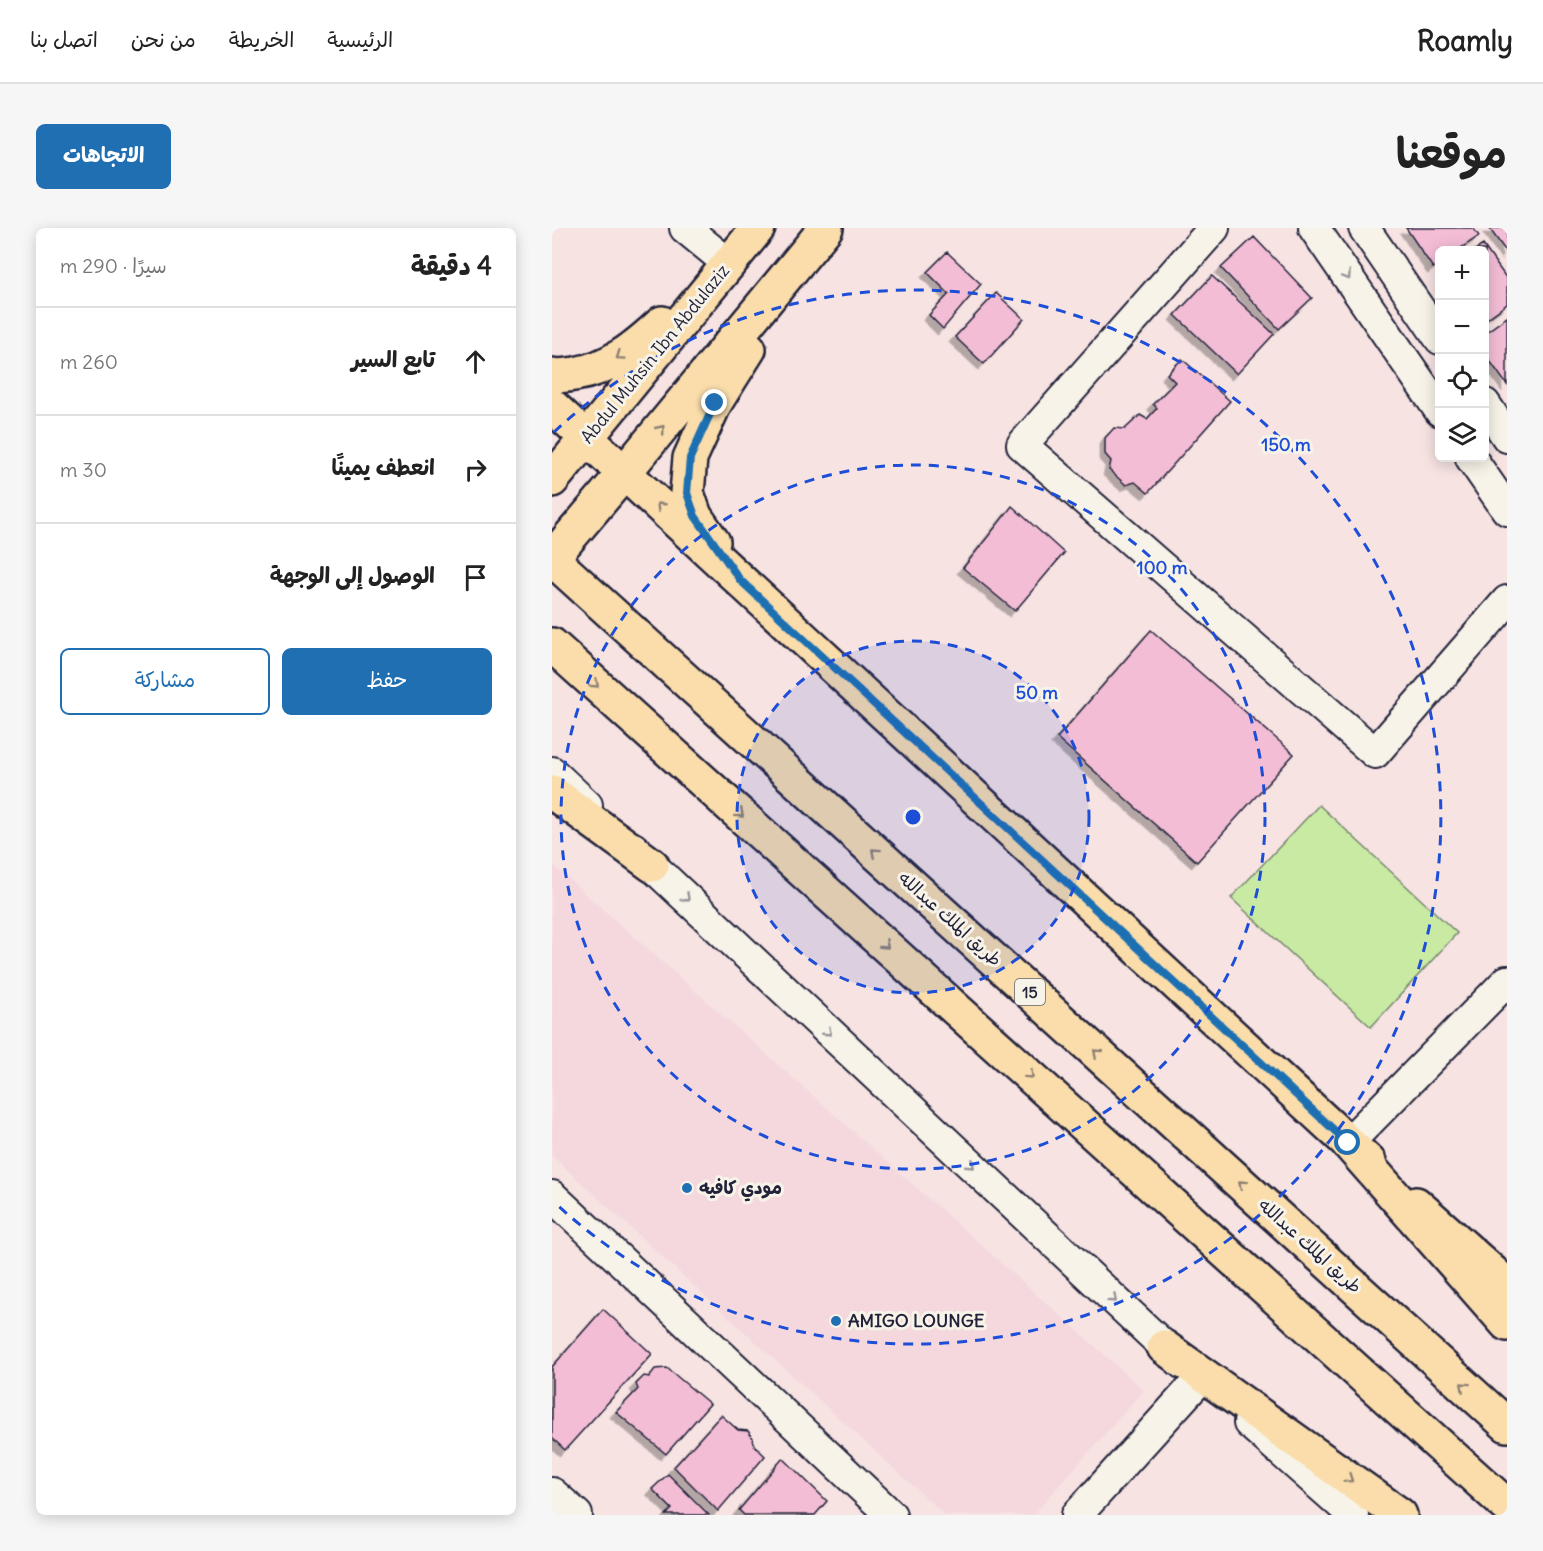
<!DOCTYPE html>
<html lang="ar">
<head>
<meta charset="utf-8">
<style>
	:root { --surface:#fff; --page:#f6f6f6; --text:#222; --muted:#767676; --line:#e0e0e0; --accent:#1f6fb2 }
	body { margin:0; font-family:Delius,"Playpen Sans Arabic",sans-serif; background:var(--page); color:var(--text); direction:rtl }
	.controls { position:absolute; right:18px; top:18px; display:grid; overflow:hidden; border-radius:9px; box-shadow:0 3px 15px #0003 }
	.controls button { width:54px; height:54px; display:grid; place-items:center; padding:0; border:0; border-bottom:2px solid var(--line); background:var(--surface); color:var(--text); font:30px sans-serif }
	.stop { position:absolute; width:18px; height:18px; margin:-14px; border:4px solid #1f6fb2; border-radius:50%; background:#fff }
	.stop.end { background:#1f6fb2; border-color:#fff; box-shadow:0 2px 6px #0008 }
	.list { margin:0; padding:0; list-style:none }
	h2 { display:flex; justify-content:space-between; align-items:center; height:78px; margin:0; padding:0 24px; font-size:26px }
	h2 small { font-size:20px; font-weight:400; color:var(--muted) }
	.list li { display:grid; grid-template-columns:39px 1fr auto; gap:18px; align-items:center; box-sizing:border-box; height:108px; padding:0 24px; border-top:2px solid var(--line) }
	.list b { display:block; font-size:22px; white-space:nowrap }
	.list em { font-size:20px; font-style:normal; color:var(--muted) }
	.actions { display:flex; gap:12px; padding:18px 24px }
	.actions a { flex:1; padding:14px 0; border:2px solid var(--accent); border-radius:9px; text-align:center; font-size:21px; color:var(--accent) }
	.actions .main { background:var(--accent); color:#fff }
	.icon { flex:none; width:33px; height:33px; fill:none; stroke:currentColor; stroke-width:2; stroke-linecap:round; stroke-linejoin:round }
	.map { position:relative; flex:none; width:955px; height:1287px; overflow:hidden; direction:ltr; border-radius:9px }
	header { display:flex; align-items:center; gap:36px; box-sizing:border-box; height:84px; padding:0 30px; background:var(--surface); border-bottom:2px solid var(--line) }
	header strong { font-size:28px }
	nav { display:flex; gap:33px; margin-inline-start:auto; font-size:21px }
	.intro { display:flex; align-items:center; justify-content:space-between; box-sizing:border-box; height:144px; padding:0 36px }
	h1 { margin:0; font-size:42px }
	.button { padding:15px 27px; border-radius:9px; background:var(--accent); color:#fff; font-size:21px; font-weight:700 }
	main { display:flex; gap:36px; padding:0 36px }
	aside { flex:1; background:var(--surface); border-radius:9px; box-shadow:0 3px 15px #0003 }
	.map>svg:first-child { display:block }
</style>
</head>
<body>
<header>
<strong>Roamly</strong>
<nav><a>الرئيسية</a><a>الخريطة</a><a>من نحن</a><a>اتصل بنا</a></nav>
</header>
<div class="intro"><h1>موقعنا</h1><a class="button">الاتجاهات</a></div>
<main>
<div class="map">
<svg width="955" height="1287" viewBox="0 0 955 1287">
	<defs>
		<filter id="shadow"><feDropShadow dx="-5.5" dy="5.5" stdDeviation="0" flood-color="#0004"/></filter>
	</defs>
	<rect width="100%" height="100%" fill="#f6e3e2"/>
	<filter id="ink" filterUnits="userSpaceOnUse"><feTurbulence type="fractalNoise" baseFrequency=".0167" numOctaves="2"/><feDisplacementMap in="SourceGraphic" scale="12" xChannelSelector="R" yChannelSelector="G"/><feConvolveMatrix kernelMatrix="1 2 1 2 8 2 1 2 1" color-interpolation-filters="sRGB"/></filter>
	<g filter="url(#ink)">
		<path fill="#f5d8de" d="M0,636L592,1162L481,1287H393L0,928Z"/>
		<path fill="#c9eaa3" stroke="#76866f" stroke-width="1.5" d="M767,577L905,705L819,799L679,670Z"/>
		<path fill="#f3bdd5" stroke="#22223b" stroke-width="1.5" filter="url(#shadow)" d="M854,0H921L927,8L906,22H888V35L881,40Z
			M937,0H955V25Z
			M702,9L760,70L727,101L669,40Z
			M931,17L955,51V76L933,92V22H923Z
			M395,24L429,56L391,101L377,87L397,66L375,44Z
			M660,48L722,106L685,146L623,87Z
			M444,65L472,91L432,136L403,109Z
			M955,89V157L933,126V105Z
			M630,131L678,173L596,265L583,254L574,257L557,242L559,233L553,226V210L562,200L573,201L588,187L595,191L605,180L601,176L623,154L615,146Z
			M460,278L512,325L463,383L411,340Z
			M599,402L742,526L645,634L505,510Z
			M51,1081L100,1126L13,1222L0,1210V1139Z
			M115,1140L158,1176L114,1226L64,1184L86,1161L84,1156L92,1148L97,1149L103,1141Z
			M169,1187L186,1202L196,1203L201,1210L202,1217L213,1228L166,1283L122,1239Z
			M231,1230L275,1273L263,1287H192L187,1282Z
			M116,1246L157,1287H114L120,1281L100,1261Z"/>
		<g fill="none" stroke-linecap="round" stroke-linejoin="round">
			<defs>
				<path id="minor" d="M133,0L177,36
					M662,0L470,217L823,525L955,373
					M762,0L888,183
					M812,0L888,111
					M933,176L955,209
					M919,230L955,282
					M0,544L35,577
					M81,620L630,1135
					M796,915L955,753
					M0,968L339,1287
					M697,1195L801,1287
					M0,1265L25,1287
					M525,1287L648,1151"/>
				<path id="major" d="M0,147C8,149 15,147 23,146C59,140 84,119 110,95
					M0,178L817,934
					M0,252L206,0
					M161,314L143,288L135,265L138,230L163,175L197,121
					M0,330L72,245L274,0
					M0,564L100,637
					M864,976L955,1057"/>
				<path id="highway" d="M0,331L955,1197
					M0,417L955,1278
					M796,915L955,1096
					M612,1119L848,1287"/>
			</defs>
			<use href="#minor" stroke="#22223b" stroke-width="34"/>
			<use href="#major" stroke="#22223b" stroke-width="38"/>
			<use href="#highway" stroke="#22223b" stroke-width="38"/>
			<use href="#minor" stroke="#f7f3e8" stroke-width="30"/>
			<use href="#major" stroke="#faddab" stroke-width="33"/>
			<use href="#highway" stroke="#faddab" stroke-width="33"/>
		</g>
		<defs><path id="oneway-chevron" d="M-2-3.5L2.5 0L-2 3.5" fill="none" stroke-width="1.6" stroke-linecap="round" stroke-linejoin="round" transform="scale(1.5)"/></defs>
		<g stroke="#97959a">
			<use href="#oneway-chevron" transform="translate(795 48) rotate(56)"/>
			<use href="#oneway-chevron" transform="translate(134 670) rotate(43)"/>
			<use href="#oneway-chevron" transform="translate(276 804) rotate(43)"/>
			<use href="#oneway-chevron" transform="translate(419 937) rotate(43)"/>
			<use href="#oneway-chevron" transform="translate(561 1071) rotate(43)"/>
		</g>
		<g stroke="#8e8073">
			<use href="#oneway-chevron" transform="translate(68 128) rotate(145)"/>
			<use href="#oneway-chevron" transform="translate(109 201) rotate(-51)"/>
			<use href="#oneway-chevron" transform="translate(108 278) rotate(-137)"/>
			<use href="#oneway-chevron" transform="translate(43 456) rotate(42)"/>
			<use href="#oneway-chevron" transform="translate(188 586) rotate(42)"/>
			<use href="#oneway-chevron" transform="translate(323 624) rotate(-138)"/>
			<use href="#oneway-chevron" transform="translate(333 717) rotate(42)"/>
			<use href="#oneway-chevron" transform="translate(545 825) rotate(-138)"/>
			<use href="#oneway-chevron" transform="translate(478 847) rotate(42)"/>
			<use href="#oneway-chevron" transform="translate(690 956) rotate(-138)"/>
			<use href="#oneway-chevron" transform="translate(912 1158) rotate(-138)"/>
			<use href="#oneway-chevron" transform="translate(797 1251) rotate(35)"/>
		</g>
	</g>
	<g fill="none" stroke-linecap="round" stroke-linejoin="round" filter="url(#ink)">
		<path stroke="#1f6fb2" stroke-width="8" d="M163,175L138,230L135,265L143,288L188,352L796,915"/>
	</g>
	<circle cx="361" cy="589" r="176" fill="#1d4ed8" fill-opacity=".12"/>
	<g fill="none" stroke="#1d4ed8" stroke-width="3" stroke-dasharray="10 8">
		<circle cx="361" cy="589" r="176"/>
		<circle cx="361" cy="589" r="352"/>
		<path d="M2 204A527 527 0 1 1 2 974"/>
	</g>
	<g fill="#1f6fb2" stroke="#f7f3e8" stroke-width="2">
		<circle cx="135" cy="960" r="6"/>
		<circle cx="284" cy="1093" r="6"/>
	</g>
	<g text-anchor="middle" stroke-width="6" stroke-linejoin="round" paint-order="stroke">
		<rect fill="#f7f3e8" stroke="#62616f" stroke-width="1.5" x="463" y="751" width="30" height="26" rx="4.5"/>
		<g font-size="16" font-weight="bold" fill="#22223b">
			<text x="478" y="770">15</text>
		</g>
		<g font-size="18" fill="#22223b" stroke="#f7f3e8">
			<text transform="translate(103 126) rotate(-51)" y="6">Abdul Muhsin Ibn Abdulaziz</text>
			<text transform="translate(398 691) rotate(42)" y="6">طريق الملك عبدالله</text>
			<text transform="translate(758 1018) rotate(42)" y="6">طريق الملك عبدالله</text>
		</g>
		<g font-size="18" font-weight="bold" fill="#22223b" stroke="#f7f3e8" text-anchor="start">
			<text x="147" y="966">مودي كافيه</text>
			<text x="296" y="1099">AMIGO LOUNGE</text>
		</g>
	</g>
	<circle cx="361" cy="589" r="9" fill="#1d4ed8" stroke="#f7f3e8" stroke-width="3"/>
	<g font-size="18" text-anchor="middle" font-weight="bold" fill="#1d4ed8" stroke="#f7f3e8" stroke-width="6" stroke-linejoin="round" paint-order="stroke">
		<text x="734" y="223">150 m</text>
		<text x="610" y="346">100 m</text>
		<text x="485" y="471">50 m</text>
	</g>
</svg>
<div class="controls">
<button>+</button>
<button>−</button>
<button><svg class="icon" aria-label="locate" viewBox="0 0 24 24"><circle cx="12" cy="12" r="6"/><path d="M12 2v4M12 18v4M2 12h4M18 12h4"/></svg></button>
<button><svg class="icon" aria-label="layers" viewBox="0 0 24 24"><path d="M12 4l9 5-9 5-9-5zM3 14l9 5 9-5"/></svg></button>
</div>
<div class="stop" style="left:796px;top:915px"></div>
<div class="stop end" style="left:163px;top:175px"></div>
</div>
<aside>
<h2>4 دقيقة<small>سيرًا · 290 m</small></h2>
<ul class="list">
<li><svg class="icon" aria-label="ahead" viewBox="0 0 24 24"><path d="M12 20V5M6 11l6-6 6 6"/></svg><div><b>تابع السير</b></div><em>260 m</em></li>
<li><svg class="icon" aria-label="right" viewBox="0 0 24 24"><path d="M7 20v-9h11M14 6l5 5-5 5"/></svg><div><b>انعطف يمينًا</b></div><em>30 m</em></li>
<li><svg class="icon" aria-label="arrive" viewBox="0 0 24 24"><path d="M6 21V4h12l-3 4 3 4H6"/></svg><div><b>الوصول إلى الوجهة</b></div></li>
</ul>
<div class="actions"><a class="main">حفظ</a><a>مشاركة</a></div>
</aside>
</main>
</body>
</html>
